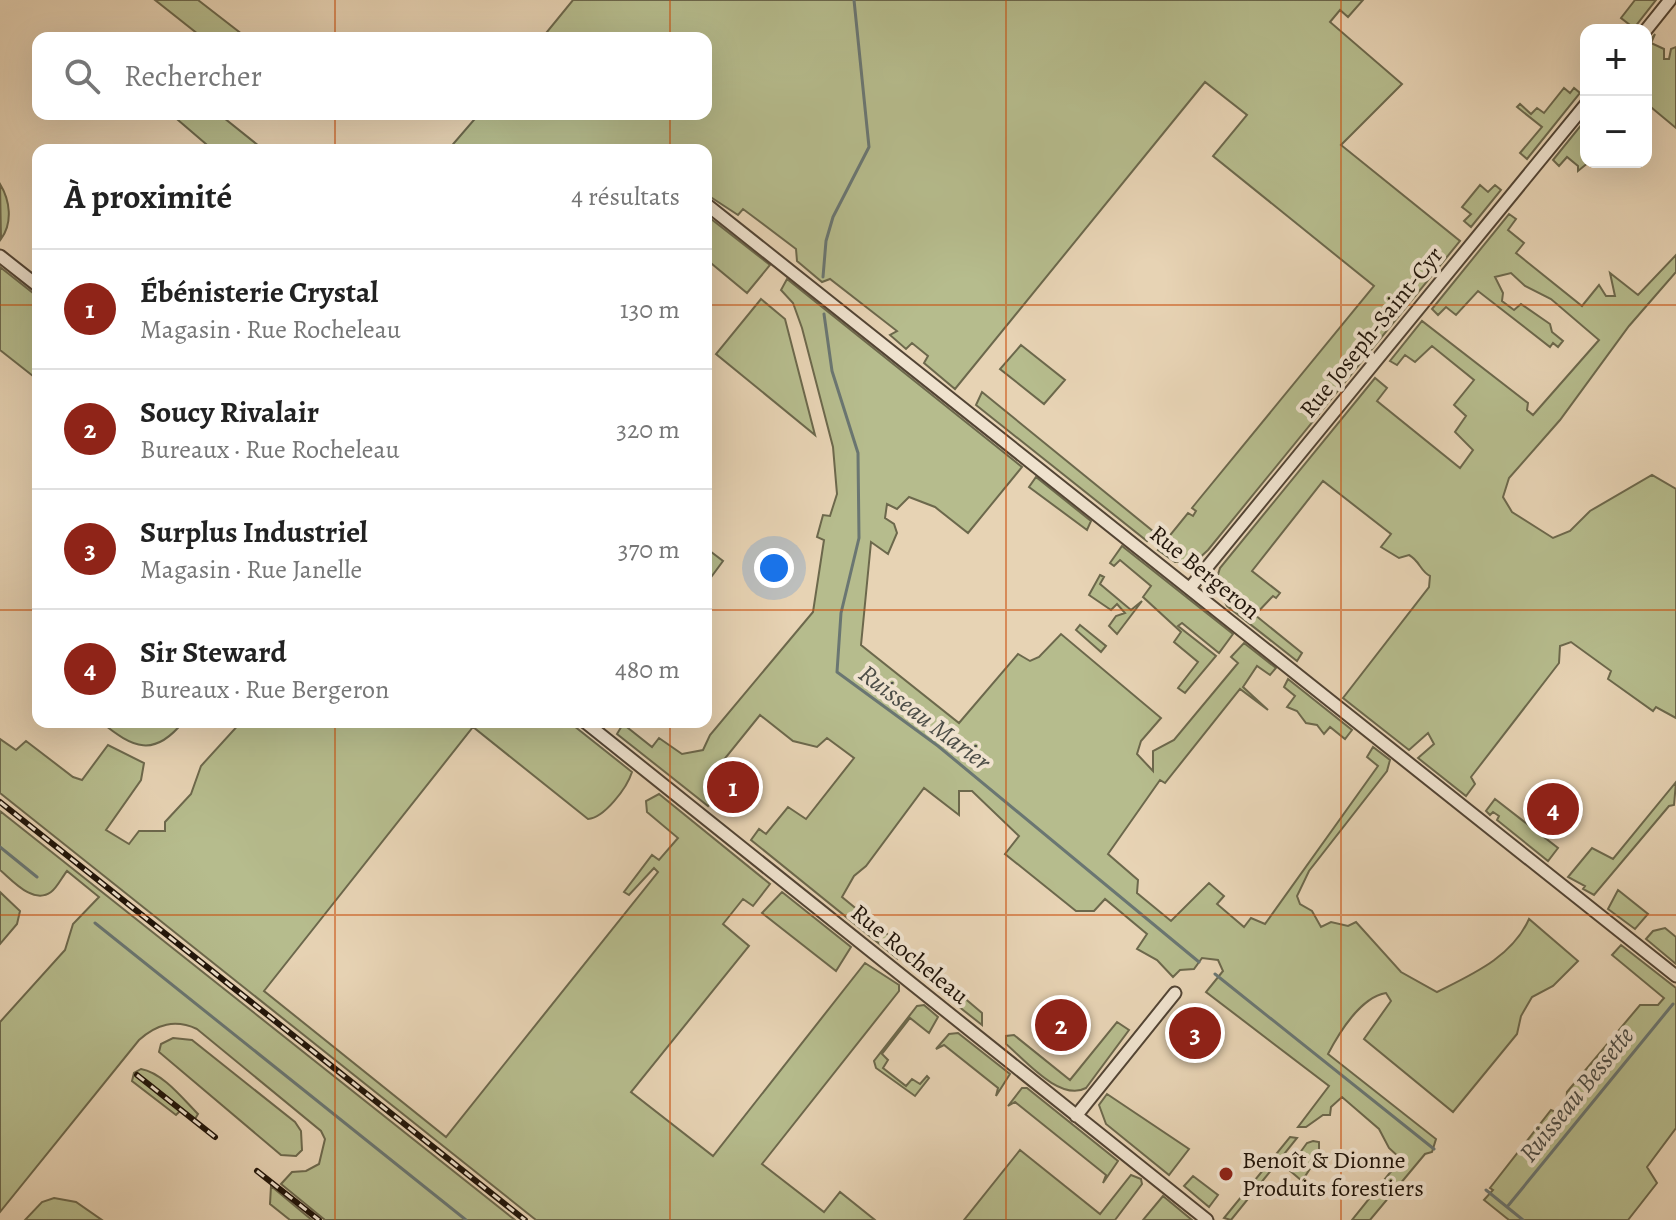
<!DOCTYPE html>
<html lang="fr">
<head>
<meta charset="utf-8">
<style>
	:root { --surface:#fff; --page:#f2f2f2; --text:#222; --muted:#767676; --line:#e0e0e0; --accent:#8f2418 }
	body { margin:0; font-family:Alegreya,serif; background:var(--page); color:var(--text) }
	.controls { position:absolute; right:24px; top:24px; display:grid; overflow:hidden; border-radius:16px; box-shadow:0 8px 32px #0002 }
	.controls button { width:72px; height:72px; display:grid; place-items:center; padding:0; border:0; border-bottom:2px solid var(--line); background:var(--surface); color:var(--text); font:40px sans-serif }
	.you { position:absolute; left:774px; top:568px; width:28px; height:28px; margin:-20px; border:6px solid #fff; border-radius:50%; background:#1a73e8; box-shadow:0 0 0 12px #1a73e833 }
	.badge { display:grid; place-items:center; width:52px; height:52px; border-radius:50%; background:var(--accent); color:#fff; font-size:26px; font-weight:700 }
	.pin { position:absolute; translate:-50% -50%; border:4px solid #fff; box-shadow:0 2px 8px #0006 }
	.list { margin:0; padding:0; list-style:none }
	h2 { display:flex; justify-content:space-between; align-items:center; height:104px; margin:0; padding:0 32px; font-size:34px }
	h2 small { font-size:26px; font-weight:400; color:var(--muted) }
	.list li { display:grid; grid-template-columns:52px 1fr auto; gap:24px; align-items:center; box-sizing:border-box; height:120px; padding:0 32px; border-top:2px solid var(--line) }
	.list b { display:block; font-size:30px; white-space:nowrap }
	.list p { margin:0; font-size:26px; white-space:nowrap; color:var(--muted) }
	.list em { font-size:26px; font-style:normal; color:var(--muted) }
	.icon { flex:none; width:44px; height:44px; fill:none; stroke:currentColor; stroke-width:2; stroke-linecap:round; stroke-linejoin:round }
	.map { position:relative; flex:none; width:1676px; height:1220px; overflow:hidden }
	.search { position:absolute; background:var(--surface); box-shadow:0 8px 32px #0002; left:32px; top:32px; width:680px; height:88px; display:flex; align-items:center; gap:20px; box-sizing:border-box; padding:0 28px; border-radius:16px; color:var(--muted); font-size:30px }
	.panel { position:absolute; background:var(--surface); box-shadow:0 8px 32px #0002; left:32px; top:144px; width:680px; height:584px; border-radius:16px }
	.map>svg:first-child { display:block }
</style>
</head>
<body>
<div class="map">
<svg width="1676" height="1220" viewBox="0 0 1676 1220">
	<rect width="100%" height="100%" fill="#e7d3b4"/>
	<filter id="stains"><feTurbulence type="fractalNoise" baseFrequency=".0025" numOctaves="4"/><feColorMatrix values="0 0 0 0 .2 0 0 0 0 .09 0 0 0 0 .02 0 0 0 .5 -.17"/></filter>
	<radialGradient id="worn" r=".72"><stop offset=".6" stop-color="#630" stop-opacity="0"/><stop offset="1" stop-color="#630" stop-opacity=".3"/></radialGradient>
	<path fill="#b6bc8d" stroke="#6c684c" stroke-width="2" d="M155,0H198L247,38H203Z
		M573,0H1363L1348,17L1340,10L1330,22L1402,84L1341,145L1460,241L1208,550L1195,562H1175L1158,550L1188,513L1193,516L1196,511L1192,508L1196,503L1374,286L1213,156L1247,115L1205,82L955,389L924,363L928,356L912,343L906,349L890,335L897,331L830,279L822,282L797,261L796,249L743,209L738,215L706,194V150H448L479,114H706V38H542Z
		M1635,0H1656L1634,28L1621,18Z
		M1655,34L1651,43L1664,49V59H1669L1671,49L1676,47V128L1646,103V46Z
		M1564,88L1570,93L1574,88L1580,93L1527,159L1520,153L1542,127L1517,107L1520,104L1531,114L1537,108L1544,113Z
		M171,114H219L264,150H213Z
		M1586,119V162H1589L1578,171V166L1567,157L1559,166L1553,160Z
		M0,184C10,200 13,223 1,239Z
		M1480,185L1488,192L1495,185L1501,190L1471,227L1464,221L1471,214L1462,207Z
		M1509,214L1516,219L1508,230L1524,243L1516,253L1582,306L1599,285L1606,296H1615L1610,273L1638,295L1676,255V272L1629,326L1560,420L1509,478L1503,497L1512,512L1553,538L1570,531L1590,511L1652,475L1676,489V718L1656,707L1653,711L1608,679L1611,671L1571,642L1560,646L1559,663L1471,777L1475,784L1466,796L1418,758L1434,744L1428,733L1409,750L1343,698L1429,587L1430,576C1420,571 1420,561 1409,555L1399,558L1381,547L1391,534L1323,481L1252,571L1280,593L1276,598L1273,596L1255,615L1302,653L1297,661L1227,606L1215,584L1220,568L1375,378L1387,388L1377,401L1460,468L1473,450L1455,432L1466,416L1454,405L1474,380L1432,346L1415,362L1405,355L1397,365L1390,361L1422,321L1528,403L1527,410L1533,415L1599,340L1551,299L1525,286L1511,273L1495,277L1503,293L1502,301L1514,310L1521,304L1550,324L1552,332L1563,341L1558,347L1553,343L1550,347L1478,291L1456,315L1446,307L1438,315L1432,309Z
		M706,215L770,265L747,293L706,259Z
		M0,267L38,297V380L0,350Z
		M787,279L1022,467L968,533L935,507L909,497L897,509L887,504L885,518L894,524L897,533L888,554L871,542L861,645L959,723L1018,654L1030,661L1039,657L1061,634L1161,718L1141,741L1137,754L1153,771V751L1174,740L1238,663L1231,657L1244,643L1276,668L1270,675L1257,666L1243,687L1268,710L1240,689L1165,783L1160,780L1108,854L1138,880L1137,893L1171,921L1209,883L1224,896L1217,904L1244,927L1251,918L1265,924L1378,766L1367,757L1373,747L1390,760L1387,771L1309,871L1297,896L1300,904L1312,911L1321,927L1331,922L1348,926L1356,922L1401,972L1437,992C1473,974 1512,957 1529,919L1578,961L1553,986L1532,997L1521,1016L1517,1034L1453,1112L1364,1039L1391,1001L1386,993C1361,997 1339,1033 1328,1054L1436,1139L1432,1152L1425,1154L1370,1220H1352L1401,1159L1389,1148L1379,1129L1342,1097L1331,1107L1330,1115H1323L1306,1127H1298L1329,1086L1206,992L1223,971L1218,960L1202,958L1194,969L1180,970L1173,977L1157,960L1137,949L1147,934L1105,899L1094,911H1076L1005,854L1019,836L972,791H959V815L924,788L866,866L854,876L842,897L899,944L897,958L751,840L759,829L766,834L788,807L806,819L854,758L827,738L817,747L793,741L760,715L710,777L723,787L708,806L617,734L623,724L652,747L659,738L682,754L703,750L710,735L813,612L824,540L817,537L823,515L830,516L837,494L833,447L802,328L793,303L781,290Z
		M761,299L785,319L815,435L716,354Z
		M1021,345L1065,380L1044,404L1000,369Z
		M982,392L1154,532L1147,541L976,405Z
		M1036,477L1091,521L1087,530L1029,487Z
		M1122,546L1233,634L1219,653L1182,623L1178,626L1216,656L1185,693L1178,688L1198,662L1174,642L1181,632L1143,597L1151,586L1120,560L1114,566L1110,563Z
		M706,548L723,561L706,584Z
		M1100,575L1104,577L1100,584L1131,610L1142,601L1117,634L1109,626L1116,616L1125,613L1117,604L1111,610L1089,595Z
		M1080,625L1106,646L1101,652L1076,630Z
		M1288,679L1352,730L1345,739L1330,727L1324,734L1317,725L1306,723L1297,711L1287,707L1295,696L1284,687Z
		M101,722H183C154,758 133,748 101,722Z
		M241,722H569L632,772C627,788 604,818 588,819L473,727L264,991L446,1137L658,872L654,868L629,895L624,892L652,855L659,860L678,838L647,812L646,801L659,794L770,884L753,906L743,899L723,924L749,946L631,1092L713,1156L865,963L899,985V991L762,1164L824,1212L840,1192L875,1220H536L0,793V739L16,750L26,741L73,777L82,780L108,745L144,763L141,780L106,830L129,844L139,831H165V822L191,794L201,766Z
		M1676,782L1674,805L1669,806L1594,895L1583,889L1585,886L1568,877L1592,848L1613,859Z
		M1495,799L1558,848L1548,861L1497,820L1499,816L1493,812L1490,815L1486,811Z
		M0,811L515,1220H325L281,1184L292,1172L306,1171L319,1164L325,1139L321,1131L197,1029C175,1019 157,1024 139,1040L0,1212V1022L65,950L73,924L99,897L67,871C62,877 57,888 51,892C33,905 12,880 0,870Z
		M1618,890L1648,914L1635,929L1608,909Z
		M0,892L20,911L17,924L0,944Z
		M782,892L851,947L836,971L762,913Z
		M1665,928L1676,937V964L1646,939L1653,931Z
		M1621,945L1676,988V1128L1647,1167L1657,1183L1628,1220H1509L1484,1200L1493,1190L1490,1188L1551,1110L1558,1113L1566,1104L1567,1092L1640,1005H1658L1664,998L1612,955Z
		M962,996L982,1013V1025L958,1006L957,1000Z
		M924,1005L938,1017L929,1033L910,1018L882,1054L888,1060L883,1068L906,1086L912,1079L920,1084L927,1076L929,1078L915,1096L876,1068L874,1061L917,1006Z
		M1117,1022L1129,1030L1086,1088C1060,1102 1025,1060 1006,1044V1036L1014,1035L1070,1080Z
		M958,1033L1010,1074L996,1096L998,1088L944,1045L936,1049L949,1034Z
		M173,1038L192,1040L295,1122L301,1131L302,1150L296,1156L281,1155L159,1052L161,1044Z
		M141,1069C163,1073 183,1099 198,1114L195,1119L138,1074L136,1076L180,1111L176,1115L132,1081L134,1073Z
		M1022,1088H1027L1118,1161L1103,1183L1106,1175L1015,1102L1008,1106Z
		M1107,1094L1189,1149L1169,1175L1106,1124L1099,1105Z
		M1290,1137L1297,1138L1231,1220L1224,1218Z
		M1313,1141L1319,1142V1155L1302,1181L1288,1169L1307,1143Z
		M1020,1150L1100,1214L1131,1175L1141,1179L1142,1184L1115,1220H964Z
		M1193,1176L1218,1195L1209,1207L1184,1186Z
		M271,1186L307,1216L312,1220H290L270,1204Z
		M1163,1196L1192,1220H1143Z
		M54,1198L76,1202L102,1220H25L42,1202Z"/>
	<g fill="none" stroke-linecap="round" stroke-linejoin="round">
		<path stroke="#6a7672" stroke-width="3" d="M823,277L826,241L833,217L869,147L854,0
			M824,314L832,371L858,453L859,538L841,613L837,672L938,746L1199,962
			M0,847L37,877
			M95,923L466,1220
			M1215,974L1434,1149
			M1486,1190L1523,1220
			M1507,1207L1673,1004"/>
		<defs>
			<path id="minor" d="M1646,30L1670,0
				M706,204L1676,976
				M0,256L38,286
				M1190,588L1586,104
				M585,722L1207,1220
				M1076,1116L1175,993"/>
		</defs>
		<use href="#minor" stroke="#524434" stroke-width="15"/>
		<use href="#minor" stroke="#efe2ce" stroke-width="11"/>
		<defs>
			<path id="rail" d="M0,802L525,1220
				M137,1075L215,1137
				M257,1171L319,1220"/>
		</defs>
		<use href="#rail" stroke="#21150a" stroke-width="6"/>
		<use href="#rail" stroke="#efe2ce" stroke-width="3" stroke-dasharray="9" stroke-linecap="butt"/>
	</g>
	<path fill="none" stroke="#ca4f0c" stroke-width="2" stroke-opacity="0.55" d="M335,0V38M670,0V38M1006,0V1220M1341,0V1220M335,114V150M670,114V150M0,305H38M706,305H1676M0,610H38M706,610H1676M335,722V1220M670,722V1220M0,915H1676"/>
	<circle fill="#8f2418" stroke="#efe2ce" stroke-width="3" cx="1226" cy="1174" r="8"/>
	<g text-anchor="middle" stroke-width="8" stroke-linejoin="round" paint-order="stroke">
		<g font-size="24" fill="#21150a" stroke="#efe2ce">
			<text transform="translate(1371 332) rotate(-51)" y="8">Rue Joseph-Saint-Cyr</text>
			<text transform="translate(1205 572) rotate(39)" y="8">Rue Bergeron</text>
			<text transform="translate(910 954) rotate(39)" y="8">Rue Rocheleau</text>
		</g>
		<g font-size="24" fill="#21150a" stroke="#efe2ce" text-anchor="start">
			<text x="1242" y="1168">Benoît &amp; Dionne<tspan x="1242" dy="28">Produits forestiers</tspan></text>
		</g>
		<g font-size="26" font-style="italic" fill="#4c4d47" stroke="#efe2ce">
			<text transform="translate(925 717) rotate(37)" y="9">Ruisseau Marier</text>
			<text transform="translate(1576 1094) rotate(-51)" y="9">Ruisseau Bessette</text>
		</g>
	</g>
	<rect width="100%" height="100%" filter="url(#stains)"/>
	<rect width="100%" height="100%" fill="url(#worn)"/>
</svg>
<div class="controls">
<button>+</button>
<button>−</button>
</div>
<div class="you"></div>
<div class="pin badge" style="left:733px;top:787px">1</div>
<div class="pin badge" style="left:1061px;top:1025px">2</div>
<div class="pin badge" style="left:1195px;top:1033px">3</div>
<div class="pin badge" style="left:1553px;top:809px">4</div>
<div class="search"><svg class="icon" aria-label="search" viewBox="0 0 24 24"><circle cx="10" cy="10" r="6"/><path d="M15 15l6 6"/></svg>Rechercher</div>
<section class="panel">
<h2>À proximité<small>4 résultats</small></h2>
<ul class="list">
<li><span class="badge">1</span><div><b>Ébénisterie Crystal</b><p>Magasin · Rue Rocheleau</p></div><em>130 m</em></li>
<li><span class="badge">2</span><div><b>Soucy Rivalair</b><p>Bureaux · Rue Rocheleau</p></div><em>320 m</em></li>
<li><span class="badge">3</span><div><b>Surplus Industriel</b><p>Magasin · Rue Janelle</p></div><em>370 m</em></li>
<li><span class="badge">4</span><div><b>Sir Steward</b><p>Bureaux · Rue Bergeron</p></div><em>480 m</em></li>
</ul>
</section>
</div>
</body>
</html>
